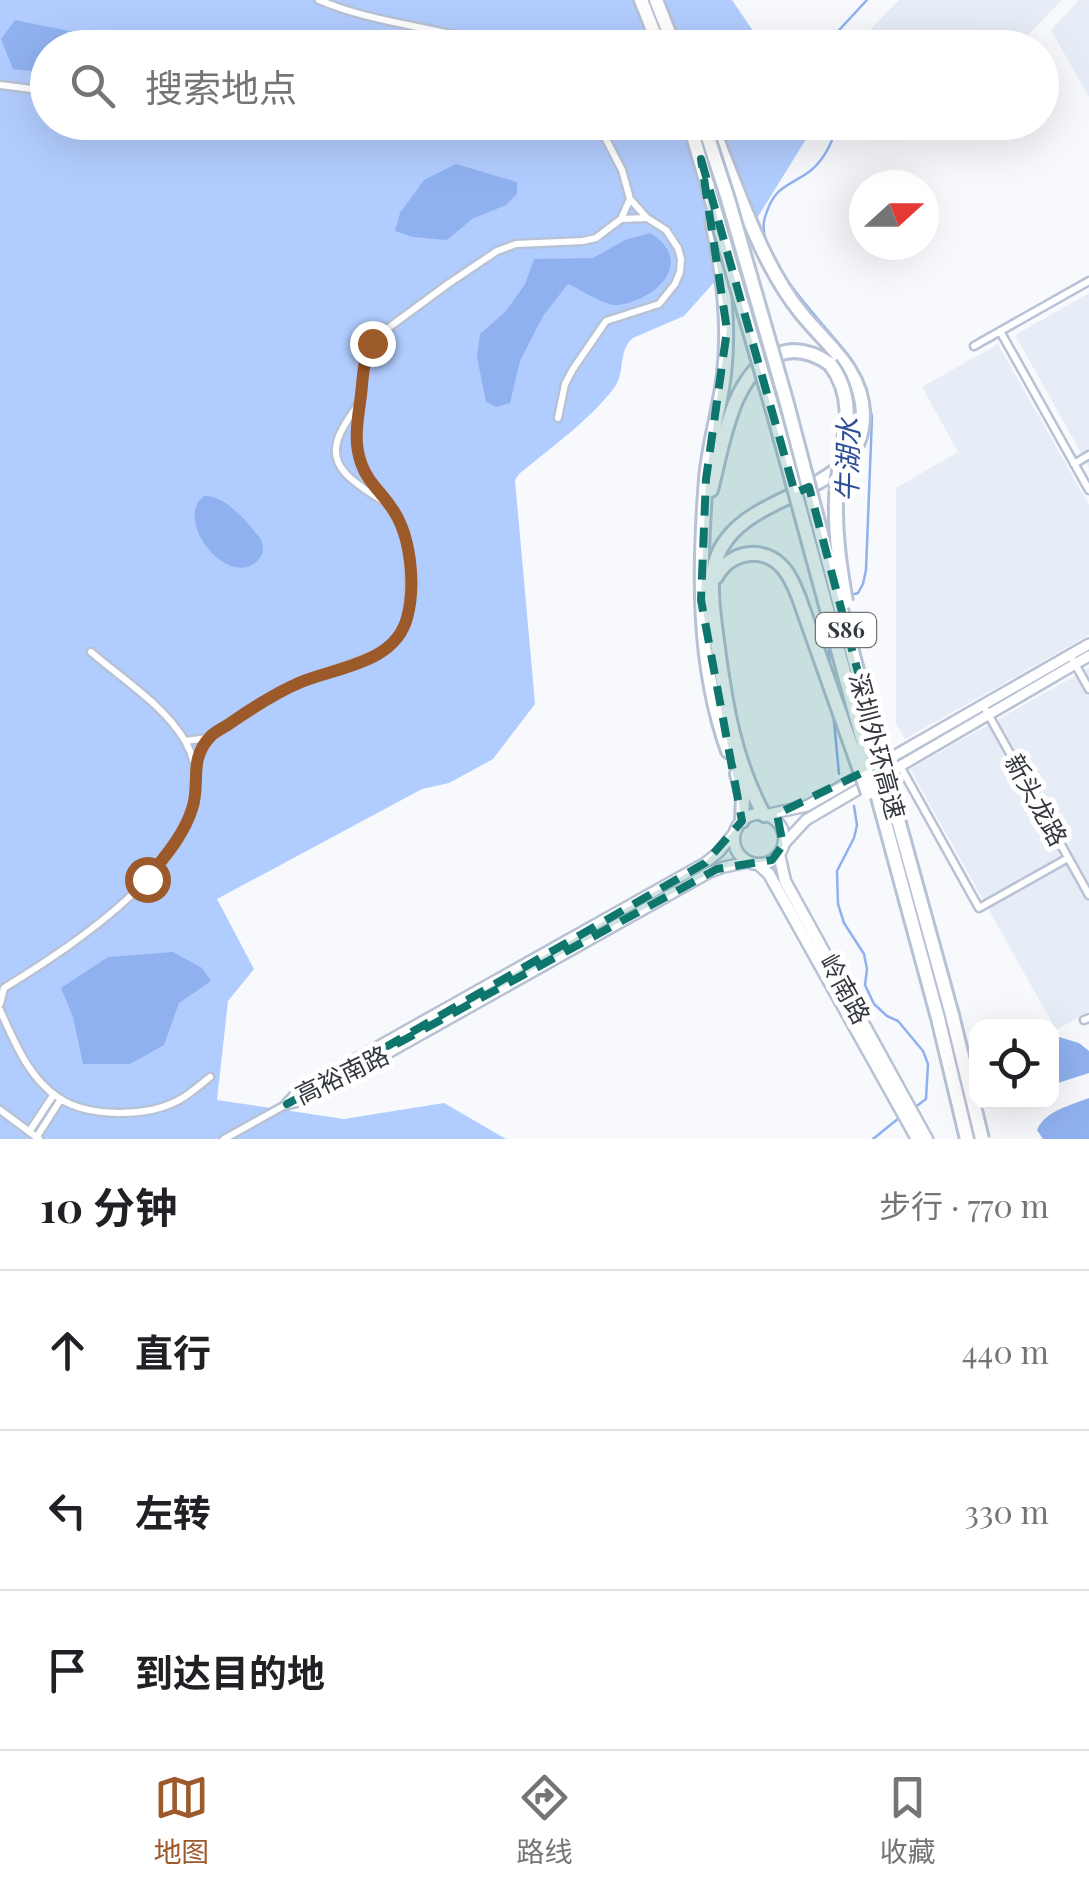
<!DOCTYPE html>
<html lang="zh">
<head>
<meta charset="utf-8">
<style>
	:root { --surface:#fff; --page:#f2f2f2; --text:#202124; --muted:#757577; --line:#e0e0e0; --accent:#9c5929 }
	body { margin:0; font-family:"Playfair Display","Noto Sans SC",serif; background:var(--page); color:var(--text) }
	.controls { position:absolute; right:30px; bottom:30px; display:grid; overflow:hidden; border-radius:20px; box-shadow:0 10px 40px #0002 }
	.controls button { width:90px; height:90px; display:grid; place-items:center; padding:0; border:0; border-bottom:2px solid var(--line); background:var(--surface); color:var(--text); font:50px sans-serif }
	.compass { position:absolute; left:849px; top:170px; width:90px; height:90px; border-radius:50%; background:var(--surface); box-shadow:0 10px 40px #0002; rotate:69deg }
	.stop { position:absolute; width:30px; height:30px; margin:-22px; border:8px solid #9c5929; border-radius:50%; background:#fff }
	.stop.end { background:#9c5929; border-color:#fff; box-shadow:0 2px 10px #0008 }
	.list { margin:0; padding:0; list-style:none }
	h2 { display:flex; justify-content:space-between; align-items:center; height:130px; margin:0; padding:0 40px; font-size:42px }
	h2 small { font-size:32px; font-weight:400; color:var(--muted) }
	.list li { display:grid; grid-template-columns:65px 1fr auto; gap:30px; align-items:center; box-sizing:border-box; height:160px; padding:0 40px; border-top:2px solid var(--line) }
	.list b { display:block; font-size:38px; white-space:nowrap }
	.list em { font-size:32px; font-style:normal; color:var(--muted) }
	.icon { flex:none; width:55px; height:55px; fill:none; stroke:currentColor; stroke-width:2; stroke-linecap:round; stroke-linejoin:round }
	.map { position:relative; flex:none; width:1089px; height:1139px; overflow:hidden }
	.search { position:absolute; background:var(--surface); box-shadow:0 10px 40px #0002; left:30px; right:30px; top:30px; height:110px; display:flex; align-items:center; gap:25px; box-sizing:border-box; padding:0 35px; border-radius:55px; color:var(--muted); font-size:38px }
	.sheet { height:610px; background:var(--surface) }
	nav { display:flex; justify-content:space-around; align-items:center; box-sizing:border-box; height:140px; border-top:2px solid var(--line); background:var(--surface); font-size:28px; color:var(--muted) }
	nav a { display:grid; justify-items:center; gap:5px }
	nav .on { color:var(--accent) }
	.map>svg:first-child { display:block }
</style>
</head>
<body>
<div class="map">
<svg width="1089" height="1139" viewBox="0 0 1089 1139">
	<rect width="100%" height="100%" fill="#f7f9fd"/>
	<path fill="#e7edf7" d="M899,0H1062L1016,47H881L866,34Z
		M1079,0H1089V97L1051,30Z
		M1089,293V467L1015,335Z
		M998,344L1089,505V635L905,739L896,724V488L958,452L922,387Z
		M1089,668V1011L1056,1030L910,769Z"/>
	<path fill="#b1ccfe" d="M0,0H732L764,47L48,48V122L816,123L725,270L684,316L633,338C617,351 626,373 614,388C588,422 551,447 519,474L515,480L535,704L493,759L449,783L422,789L217,899L254,969L228,1001L217,1100L344,1119L444,1103L506,1139H0Z"/>
	<path fill="#90b1f0" d="M15,20L74,32H116L123,47L48,48L47,73L13,69L1,39Z
		M456,164L517,182V194L506,205L472,219L447,240L413,237L395,231L400,213L424,180Z
		M650,233C696,261 657,300 618,305C606,307 580,289 568,284L543,316L520,361L510,403L496,407L486,402L477,357L480,334L506,311L525,284L534,259L593,258L625,240Z
		M204,496C226,495 247,522 260,538C264,547 265,552 258,560C229,591 172,520 204,496Z
		M173,952L202,968L211,981L179,1003L164,1045L130,1064H83L73,1017L61,988L108,957Z
		M1052,1035L1079,1043L1089,1051V1073L1052,1085Z
		M1089,1098V1139H1043L1037,1130C1045,1111 1071,1105 1089,1098Z"/>
	<g fill="none" stroke-linecap="round" stroke-linejoin="round">
		<path stroke="#90b1f0" stroke-width="2.5" d="M827,48L829,41L867,0
			M838,122C833,141 823,163 806,174C784,188 774,188 765,217C752,256 829,328 851,359C863,377 868,396 872,417L866,570L863,584L858,593L851,595
			M828,636L830,668
			M833,711L839,774
			M854,806L857,825L854,838L837,871L838,904L844,923L864,954L867,969L865,985L874,1004L887,1016L898,1021L923,1051L928,1064L926,1099L914,1108
			M873,1139L899,1118"/>
		<defs>
			<path id="minor" d="M319,0C377,25 442,27 501,48
				M0,85L48,91
				M621,219L646,218
				M1000,331L1089,490
				M974,346L1089,281
				M359,403C352,414 342,426 338,439C327,469 360,486 381,500
				M558,418L565,384L573,369L606,321L659,304L675,284L680,272L681,259L678,248L666,230L647,218L630,199L622,170L597,122
				M1074,464L1089,455
				M1070,655L1089,689
				M983,705L1089,895
				M185,741L208,738
				M195,765L209,738L230,724L287,688L382,652L397,639L406,621L409,602V564L405,533L390,506L366,475L357,444L363,371L367,353L372,343L384,331L448,284L497,251L516,244L583,241L596,238L621,219L630,199
				M900,766L979,908L1068,858
				M0,1004L4,988C72,946 242,839 185,741C164,705 122,679 91,652
				M0,1010C14,1041 29,1079 59,1098C89,1118 148,1117 179,1100C190,1094 200,1085 210,1077
				M1084,1020L1089,1018
				M0,1110L39,1139
				M29,1132L54,1094
				M36,1138L61,1099
				M224,1139L287,1104"/>
			<path id="tertiary" d="M883,776L1089,656
				M764,815L807,806L1089,644
				M783,845L806,820L869,783
				M289,1103L304,1100L710,872L724,867L748,862
				M287,1104L299,1091L705,863L719,852L734,833"/>
			<path id="primary" d="M734 839a25 25 0 1 1 50 0a25 25 0 1 1-50 0Z
				M779,854L785,881L927,1139
				M758,864L769,874L917,1139"/>
			<path id="motorway" d="M641,0L660,48
				M656,0L675,48
				M710,122C736,183 760,263 801,313C826,344 862,370 863,413C865,492 765,488 727,539C704,568 713,607 717,641C725,702 734,760 764,815
				M712,222C723,272 730,322 724,374C720,409 709,443 706,479C699,570 697,664 728,751
				M711,490C723,446 731,372 779,354C797,347 814,353 830,364
				M716,577C730,551 764,545 784,569C791,577 795,588 799,598
				M737,774L743,797L742,821"/>
		</defs>
		<use href="#minor" stroke="#b8c2d5" stroke-width="11"/>
		<use href="#tertiary" stroke="#b8c2d5" stroke-width="14"/>
		<use href="#primary" stroke="#b8c2d5" stroke-width="15"/>
		<use href="#motorway" stroke="#b8c2d5" stroke-width="18"/>
		<use href="#minor" stroke="#fff" stroke-width="6"/>
		<use href="#tertiary" stroke="#fff" stroke-width="9"/>
		<use href="#primary" stroke="#fff" stroke-width="10"/>
		<use href="#motorway" stroke="#fff" stroke-width="12"/>
		<defs>
			<path id="motorway-bridge" d="M689,122L775,418L938,1018L967,1139
				M703,122L728,199L786,400L863,693L952,1015L982,1139
				M830,364C863,407 837,452 836,500C835,535 840,568 846,602
				M799,598L868,793"/>
		</defs>
		<use href="#motorway-bridge" stroke="#b8c2d5" stroke-width="18" stroke-linecap="butt"/>
		<use href="#motorway-bridge" stroke="#fff" stroke-width="12"/>
	</g>
	<g fill="none" stroke-linecap="round" stroke-linejoin="round">
		<path stroke="#9c5929" stroke-width="12" d="M147,879C164,857 183,837 192,809C201,784 188,760 210,737C214,732 223,728 229,724C252,708 275,693 301,682C338,667 395,663 407,618C416,585 411,534 391,507C381,492 367,481 361,463C353,441 358,418 361,395C363,377 363,359 372,343"/>
	</g>
	<path fill="#0f766e" fill-opacity="0.2" stroke="#0f766e" stroke-width="8" stroke-dasharray="20 12" stroke-linejoin="round" d="M701,159L795,493L809,487L882,763L777,814L783,845L772,860L717,869L287,1104L705,863L742,821L701,600L706,479L727,330Z"/>
	<g text-anchor="middle" stroke-width="10" stroke-linejoin="round" paint-order="stroke">
		<rect fill="#fff" stroke="#717479" stroke-width="2.5" x="816" y="613" width="60" height="34" rx="8"/>
		<g font-size="22" font-weight="bold" fill="#34383f">
			<text x="846" y="638">S86</text>
		</g>
		<g font-size="25" fill="#34383f" stroke="#fff">
			<text transform="translate(877 746) rotate(75)" y="9">深圳外环高速</text>
			<text transform="translate(1036 800) rotate(61)" y="9">新头龙路</text>
			<text transform="translate(845 989) rotate(61)" y="9">岭南路</text>
			<text transform="translate(342 1075) rotate(-26)" y="9">高裕南路</text>
		</g>
		<g font-size="28" font-style="italic" fill="#2c4f9a" stroke="#fff">
			<text transform="translate(848 460) rotate(-89)" y="10">牛湖水</text>
		</g>
	</g>
</svg>
<div class="controls">
<button><svg class="icon" aria-label="locate" viewBox="0 0 24 24"><circle cx="12" cy="12" r="6"/><path d="M12 2v4M12 18v4M2 12h4M18 12h4"/></svg></button>
</div>
<svg class="compass" viewBox="-18 -18 36 36"><path d="M0-13l5 13h-10z" fill="#e53935"/><path d="M0 13l5-13h-10z" fill="#757577"/></svg>
<div class="stop" style="left:147px;top:879px"></div>
<div class="stop end" style="left:372px;top:343px"></div>
<div class="search"><svg class="icon" aria-label="search" viewBox="0 0 24 24"><circle cx="10" cy="10" r="6"/><path d="M15 15l6 6"/></svg>搜索地点</div>
</div>
<section class="sheet">
<h2>10 分钟<small>步行 · 770 m</small></h2>
<ul class="list">
<li><svg class="icon" aria-label="ahead" viewBox="0 0 24 24"><path d="M12 20V5M6 11l6-6 6 6"/></svg><div><b>直行</b></div><em>440 m</em></li>
<li><svg class="icon" aria-label="left" viewBox="0 0 24 24"><path d="M17 20v-9H6M10 6l-5 5 5 5"/></svg><div><b>左转</b></div><em>330 m</em></li>
<li><svg class="icon" aria-label="arrive" viewBox="0 0 24 24"><path d="M6 21V4h12l-3 4 3 4H6"/></svg><div><b>到达目的地</b></div></li>
</ul>
</section>
<nav>
<a class="on"><svg class="icon" aria-label="map" viewBox="0 0 24 24"><path d="M3 6l6-2 6 2 6-2v14l-6 2-6-2-6 2zM9 4v14M15 6v14"/></svg>地图</a>
<a><svg class="icon" aria-label="directions" viewBox="0 0 24 24"><path d="M12 3l9 9-9 9-9-9zM9 14v-3h6M13 9l2 2-2 2"/></svg>路线</a>
<a><svg class="icon" aria-label="saved" viewBox="0 0 24 24"><path d="M7 4h10v16l-5-4-5 4z"/></svg>收藏</a>
</nav>
</body>
</html>
